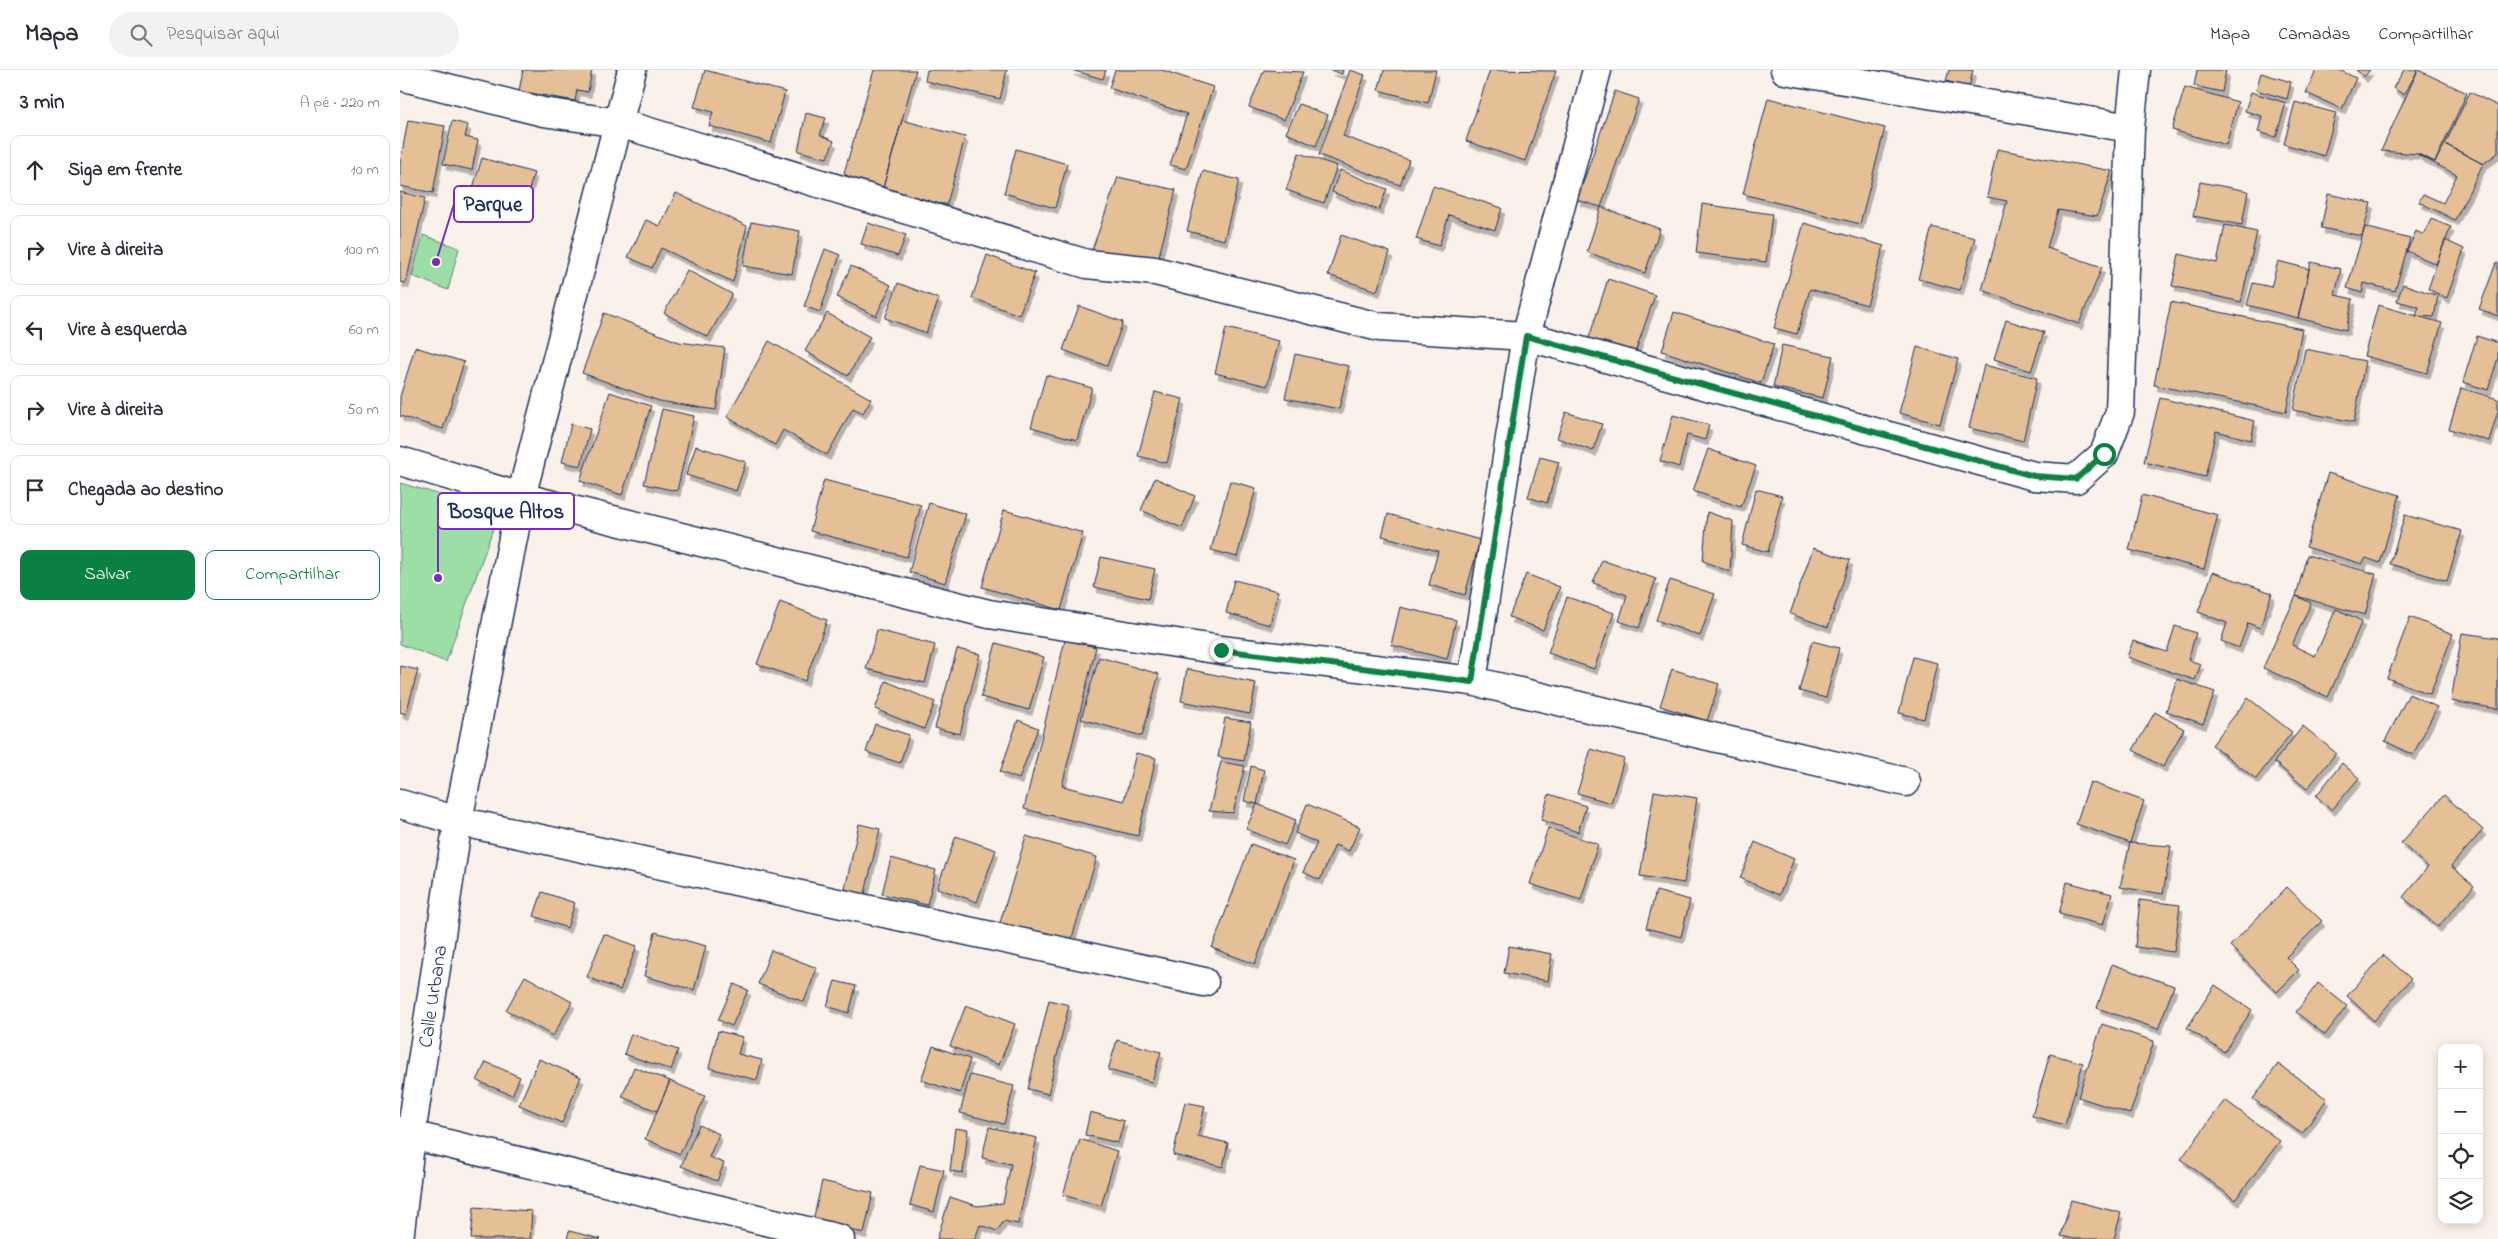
<!DOCTYPE html>
<html lang="pt">
<head>
<meta charset="utf-8">
<style>
	:root { --surface:#fff; --page:#f2f2f3; --text:#2b2b33; --muted:#7c7c81; --line:#e1e1e2; --accent:#0b8043 }
	body { margin:0; font-family:"Indie Flower",sans-serif; background:var(--page); color:var(--text) }
	.controls { position:absolute; right:15px; bottom:15px; display:grid; overflow:hidden; border-radius:10px; box-shadow:0 2px 12px #0003 }
	.controls button { width:45px; height:45px; display:grid; place-items:center; padding:0; border:0; border-bottom:1px solid var(--line); background:var(--surface); color:var(--text); font:25px sans-serif }
	.stop { position:absolute; width:15px; height:15px; margin:-11px; border:4px solid #0b8043; border-radius:50%; background:#fff }
	.stop.end { background:#0b8043; border-color:#fff; box-shadow:0 1px 5px #0008 }
	.list { margin:0; padding:0; list-style:none }
	h2 { display:flex; justify-content:space-between; align-items:center; height:65px; margin:0; padding:0 20px; font-size:21px }
	h2 small { font-size:16px; font-weight:400; color:var(--muted) }
	.list li { display:grid; grid-template-columns:32px 1fr auto; gap:15px; align-items:center; box-sizing:border-box; height:70px; margin:0 10px 10px; padding:0 10px; border:1px solid var(--line); border-radius:10px }
	.list b { display:block; font-size:19px; white-space:nowrap }
	.list em { font-size:16px; font-style:normal; color:var(--muted) }
	.actions { display:flex; gap:10px; padding:15px 20px }
	.actions a { flex:1; padding:11px 0; border:1px solid var(--accent); border-radius:10px; text-align:center; font-size:18px; color:var(--accent) }
	.actions .main { background:var(--accent); color:#fff }
	.icon { flex:none; width:28px; height:28px; fill:none; stroke:currentColor; stroke-width:2; stroke-linecap:round; stroke-linejoin:round }
	.map { position:relative; flex:none; width:2098px; height:1169px; overflow:hidden }
	header { display:flex; align-items:center; gap:30px; box-sizing:border-box; height:70px; padding:0 25px; background:var(--surface); border-bottom:1px solid var(--line) }
	header strong { font-size:24px }
	nav { display:flex; gap:28px; margin-inline-start:auto; font-size:18px }
	.search { width:350px; height:45px; background:var(--page); display:flex; align-items:center; gap:12px; box-sizing:border-box; padding:0 18px; border-radius:28px; color:var(--muted); font-size:19px }
	main { display:flex }
	aside { flex:1; background:var(--surface) }
	.map>svg:first-child { display:block }
</style>
</head>
<body>
<header>
<strong>Mapa</strong>
<div class="search"><svg class="icon" aria-label="search" viewBox="0 0 24 24"><circle cx="10" cy="10" r="6"/><path d="M15 15l6 6"/></svg>Pesquisar aqui</div>
<nav><a>Mapa</a><a>Camadas</a><a>Compartilhar</a></nav>
</header>
<main>
<aside>
<h2>3 min<small>A pé · 220 m</small></h2>
<ul class="list">
<li><svg class="icon" aria-label="ahead" viewBox="0 0 24 24"><path d="M12 20V5M6 11l6-6 6 6"/></svg><div><b>Siga em frente</b></div><em>10 m</em></li>
<li><svg class="icon" aria-label="right" viewBox="0 0 24 24"><path d="M7 20v-9h11M14 6l5 5-5 5"/></svg><div><b>Vire à direita</b></div><em>100 m</em></li>
<li><svg class="icon" aria-label="left" viewBox="0 0 24 24"><path d="M17 20v-9H6M10 6l-5 5 5 5"/></svg><div><b>Vire à esquerda</b></div><em>60 m</em></li>
<li><svg class="icon" aria-label="right" viewBox="0 0 24 24"><path d="M7 20v-9h11M14 6l5 5-5 5"/></svg><div><b>Vire à direita</b></div><em>50 m</em></li>
<li><svg class="icon" aria-label="arrive" viewBox="0 0 24 24"><path d="M6 21V4h12l-3 4 3 4H6"/></svg><div><b>Chegada ao destino</b></div></li>
</ul>
<div class="actions"><a class="main">Salvar</a><a>Compartilhar</a></div>
</aside>
<div class="map">
<svg width="2098" height="1169" viewBox="0 0 2098 1169">
	<defs>
		<filter id="shadow"><feDropShadow dx="3" dy="5.5" stdDeviation="0" flood-color="#0004"/></filter>
	</defs>
	<rect width="100%" height="100%" fill="#faf2ea"/>
	<filter id="ink" filterUnits="userSpaceOnUse"><feTurbulence type="fractalNoise" baseFrequency=".02" numOctaves="2"/><feDisplacementMap in="SourceGraphic" scale="10" xChannelSelector="R" yChannelSelector="G"/><feConvolveMatrix kernelMatrix="1 2 1 2 8 2 1 2 1" color-interpolation-filters="sRGB"/></filter>
	<g filter="url(#ink)">
		<path fill="#9ddda6" stroke="#5c8682" d="M23,165L59,178L48,220L12,206Z
			M0,413L99,442L46,592L0,574Z"/>
		<path fill="#e5bf96" stroke="#1b2f5e" filter="url(#shadow)" d="M123,0H192L188,22L177,20L175,31L119,21Z
			M305,0L385,22L371,73L309,56L313,42L294,37Z
			M474,0H516L479,132L444,103Z
			M527,0H607L600,29L525,11Z
			M671,0H706L703,9Z
			M715,0H762L813,17L786,99L770,95L787,44L709,18Z
			M864,0L903,2L884,50L849,37Z
			M930,0H943L942,4Z
			M950,0L965,5L943,66L1009,90L1000,115L919,85Z
			M984,0H1036L1028,33L978,20Z
			M1090,0L1156,1L1125,91L1066,71Z
			M1549,0H1573L1569,17L1546,11Z
			M1797,0H1826L1822,22L1794,16Z
			M1916,0H1939L1956,8L1942,39L1906,23Z
			M1956,0H1970L1964,7Z
			M2004,0H2018L2004,25L1993,18Z
			M2018,0L2067,23L2035,92L2018,84L1981,81Z
			M1861,3L1891,12L1887,29L1856,20Z
			M1785,17L1838,32L1826,75L1772,60Z
			M1215,21L1239,29L1201,137L1177,130Z
			M1851,22L1886,33L1876,67L1858,62L1862,46L1845,41Z
			M2070,22L2098,36V83L2083,94L2045,74Z
			M1368,28L1485,58L1460,154L1343,124Z
			M1895,32L1936,43L1924,86L1884,74Z
			M899,34L928,45L916,76L886,63Z
			M406,43L426,48L420,65L434,71L427,88L398,81Z
			M8,50L45,56L33,123L0,116V94Z
			M502,50L565,67L547,134L479,132Z
			M52,51L68,55L65,67L78,70L72,100L43,94Z
			M2045,74L2083,94L2055,150L2019,132L2023,124L2043,133L2057,105L2018,85L2035,92Z
			M616,79L667,94L655,138L604,123Z
			M1597,79L1712,101L1697,146L1658,140L1647,178L1702,197L1679,254L1582,220L1607,131L1587,127Z
			M899,83L937,96L924,133L886,120Z
			M82,88L134,103L121,147L69,131Z
			M940,100L987,119L979,140L932,122Z
			M803,101L839,110L824,170L787,161Z
			M718,107L776,120L755,201L687,194Z
			M1800,112L1848,121L1842,155L1793,146Z
			M1033,116L1102,138L1095,160L1049,145L1039,176L1016,169Z
			M0,122L25,128L6,213L0,212Z
			M276,123L347,156L333,212L261,178L252,198L228,187L246,150L260,156Z
			M1928,124L1971,133L1962,166L1921,158Z
			M1302,134L1372,144L1366,192L1296,183Z
			M1201,137L1260,159L1245,203L1187,182Z
			M2031,149L2051,157L2036,194L2007,181L2016,161L2024,165Z
			M351,152L400,161L392,204L343,196Z
			M468,153L506,165L498,186L461,174Z
			M1404,153L1484,176L1467,235L1410,219L1397,264L1374,258Z
			M1825,155L1857,162L1841,232L1772,216L1779,184L1817,193Z
			M1532,157L1575,168L1560,220L1518,209Z
			M1965,157L2010,169L1995,221L1964,213L1962,223L1947,218Z
			M941,165L990,182L977,221L928,205Z
			M2045,170L2064,179L2047,228L2028,219Z
			M425,179L440,185L420,242L404,236Z
			M587,185L635,203L619,245L572,228Z
			M1878,191L1909,199L1898,248L1847,235L1853,213L1871,217Z
			M1911,192L1941,199L1935,225L1953,229L1946,260L1898,248Z
			M2096,193H2098V246L2079,239Z
			M451,196L491,215L476,246L437,227Z
			M287,200L332,224L308,267L264,243Z
			M1208,209L1255,225L1234,286L1188,271Z
			M498,213L539,229L526,263L485,248Z
			M2003,214L2038,226L2034,247L2016,246L2019,237L1997,231Z
			M1771,232L1902,259L1886,342L1754,315Z
			M1978,235L2042,253L2027,303L1964,286Z
			M679,236L723,252L707,296L663,280Z
			M1274,242L1374,274L1361,313L1262,281Z
			M204,243L279,272L325,278L316,340L259,331L182,303Z
			M427,243L470,267L448,306L405,281Z
			M1606,250L1644,262L1631,301L1594,289Z
			M826,258L879,271L867,316L815,303Z
			M2077,266L2098,273V288L2088,320L2063,312Z
			M369,271L471,329L463,343L453,338L427,385L383,360L375,375L327,347Z
			M1382,275L1433,286L1423,328L1373,317Z
			M15,277L64,292L43,359L0,346V327Z
			M1517,277L1558,289L1540,354L1499,343Z
			M1905,279L1965,291L1954,352L1893,340Z
			M895,284L949,296L939,339L885,328Z
			M1584,295L1637,308L1623,371L1569,358Z
			M646,305L692,318L677,370L631,357Z
			M2061,318L2098,329V341L2089,371L2049,359Z
			M210,322L251,336L222,425L180,411Z
			M755,322L783,329L767,393L738,386Z
			M1760,328L1855,351L1851,370L1816,361L1805,407L1744,392Z
			M262,339L294,346L277,421L244,414Z
			M1166,342L1202,354L1193,381L1157,368Z
			M1273,345L1309,355L1305,370L1287,365L1279,397L1260,391Z
			M171,354L190,359L181,396L162,392Z
			M296,376L346,392L336,421L286,405Z
			M1308,379L1356,396L1341,437L1293,421Z
			M1140,387L1159,392L1147,433L1128,427Z
			M1928,403L2000,425L1980,493L1966,488L1962,494L1906,477Z
			M755,408L795,426L782,458L741,440Z
			M424,410L521,435L507,487L410,461Z
			M830,411L856,418L837,487L811,480Z
			M1356,419L1382,426L1368,482L1342,475Z
			M1742,425L1818,445L1804,499L1729,480Z
			M529,433L566,444L545,513L509,502Z
			M604,440L683,463L661,540L582,517Z
			M1307,442L1333,451L1330,502L1303,491Z
			M988,444L1080,470L1065,525L1029,515L1038,481L982,466Z
			M2005,445L2062,461L2047,511L1990,494Z
			M1413,478L1450,490L1428,557L1390,544Z
			M1907,485L1976,504L1965,545L1896,526Z
			M701,487L755,499L748,529L694,517Z
			M1202,490L1256,509L1239,558L1219,551L1227,525L1193,513Z
			M1813,502L1872,523L1860,558L1848,553L1839,578L1821,571L1827,553L1798,542Z
			M1126,504L1160,517L1143,560L1109,547Z
			M834,510L878,521L870,555L826,543Z
			M1270,510L1315,524L1300,566L1256,550Z
			M1896,526L1911,533L1892,575L1915,586L1936,539L1962,551L1928,627L1863,598Z
			M1167,527L1214,543L1194,599L1148,583Z
			M380,532L427,550L405,611L357,594Z
			M1000,537L1056,550L1047,589L991,575Z
			M2010,547L2053,564L2030,624L1987,608Z
			M1775,556L1796,563L1788,590L1801,594L1795,610L1727,587L1733,571L1767,582Z
			M477,560L535,575L525,613L466,599Z
			M2062,563L2098,568V639L2051,631Z
			M665,570L696,577L662,716L724,731L736,683L756,688L738,766L624,739Z
			M1412,571L1439,578L1426,628L1399,621Z
			M596,573L644,587L629,640L581,627Z
			M557,579L580,584L560,664L535,658Z
			M699,587L759,604L742,666L681,649Z
			M1513,587L1537,593L1524,649L1499,643Z
			M0,596L18,600L6,644L0,642Z
			M787,599L856,613L850,644L781,631Z
			M1272,599L1319,614L1307,651L1260,636Z
			M1777,609L1815,622L1803,654L1766,641Z
			M486,611L535,632L524,659L475,639Z
			M2009,624L2037,637L2013,685L1985,671Z
			M1848,628L1892,662L1856,709L1812,675Z
			M1755,642L1784,659L1763,697L1733,680Z
			M825,648L851,652L844,691L818,687Z
			M618,650L638,658L619,709L600,702Z
			M475,654L509,665L500,693L466,682Z
			M1903,656L1936,683L1907,719L1874,692Z
			M1191,679L1224,689L1211,733L1177,723Z
			M821,692L845,696L833,743L809,741Z
			M1942,693L1959,708L1932,740L1916,726Z
			M851,696L864,700L857,734L844,731Z
			M1690,712L1744,731L1730,773L1676,754Z
			M1254,721L1297,728L1284,813L1240,806Z
			M1149,724L1186,736L1178,762L1141,750Z
			M2044,725L2083,760L2051,796L2074,816L2038,857L2003,827L2028,797L2001,773Z
			M857,734L896,750L885,775L846,759Z
			M907,734L960,757L949,781L935,775L920,810L903,802L917,773L895,763Z
			M459,754L480,759L464,828L444,824Z
			M1148,758L1198,774L1181,830L1130,814Z
			M556,766L596,780L577,832L537,818Z
			M626,766L697,787L669,877L599,856Z
			M1355,772L1394,789L1379,825L1340,808Z
			M1730,773L1771,776L1763,824L1720,817Z
			M851,774L894,790L855,894L812,878Z
			M491,788L536,800L527,835L482,824Z
			M1667,812L1712,824L1703,855L1659,844Z
			M1887,817L1922,851L1886,887L1899,900L1877,922L1830,876Z
			M1256,821L1290,830L1281,867L1246,858Z
			M142,822L175,833L167,858L134,846Z
			M1740,830L1780,835L1774,882L1735,877Z
			M255,862L306,876L294,920L244,906Z
			M204,864L237,876L220,920L187,907Z
			M1109,876L1152,884L1148,911L1104,903Z
			M371,880L417,898L404,932L358,914Z
			M1984,885L2011,909L1974,951L1947,926Z
			M1712,894L1774,916L1758,959L1697,938Z
			M125,906L172,932L153,966L106,940Z
			M435,911L456,916L449,943L427,936Z
			M1918,913L1947,936L1925,965L1896,942Z
			M334,914L348,920L332,956L318,950Z
			M1815,915L1852,940L1824,982L1787,958Z
			M649,930L669,935L648,1024L628,1019Z
			M566,935L615,954L599,995L550,976Z
			M1702,954L1754,971L1730,1044L1678,1027Z
			M318,961L343,967L338,984L362,990L357,1010L309,998Z
			M231,964L278,980L271,1000L224,984Z
			M717,970L761,982L752,1012L708,1000Z
			M533,976L570,989L560,1023L521,1010Z
			M1650,984L1683,993L1665,1055L1632,1046Z
			M139,989L181,1007L162,1053L119,1035Z
			M86,992L120,1007L112,1025L77,1011Z
			M1878,994L1927,1029L1902,1064L1853,1029Z
			M234,997L270,1011L257,1041L222,1027Z
			M570,1005L614,1016L604,1054L560,1043Z
			M270,1011L305,1026L280,1084L245,1069Z
			M1825,1030L1880,1071L1835,1130L1781,1089Z
			M785,1032L805,1036L798,1066L828,1073L823,1097L773,1085Z
			M690,1042L724,1051L718,1073L685,1065Z
			M299,1055L319,1064L309,1087L324,1093L317,1111L281,1096Z
			M589,1057L637,1068L618,1154L604,1151L597,1161L580,1155L575,1169H537L550,1127L577,1136L603,1133L611,1094L582,1088Z
			M555,1058L568,1060L563,1103L550,1101Z
			M680,1069L717,1081L701,1136L663,1125Z
			M520,1095L544,1100L534,1142L510,1135Z
			M422,1111L473,1123L464,1163L413,1151Z
			M1671,1130L1721,1143L1714,1169H1674L1661,1166Z
			M74,1137L132,1141L130,1169H71Z
			M169,1161L201,1169H167Z"/>
		<g fill="none" stroke-linecap="round" stroke-linejoin="round">
			<defs>
				<g id="minor">
					<path d="M1385,0L1730,58"/>
					<path d="M0,6L143,42L219,53L687,194L755,201L979,257L1126,266L1634,406L1676,409L1704,384L1720,342L1730,58L1736,0"/>
					<path d="M0,391L121,427L589,544L821,580L1072,611L1506,712"/>
					<path d="M1072,611L1126,266L1197,0"/>
					<path d="M0,734L58,751L121,427L232,0"/>
					<path d="M11,1065L440,1169"/>
					<path id="s1" d="M0,1162L11,1065L58,751L804,912"/>
				</g>
			</defs>
			<use href="#minor" stroke="#1b2f5e" stroke-width="31"/>
			<use href="#minor" stroke="#fff" stroke-width="28"/>
		</g>
	</g>
	<g fill="none" stroke-linecap="round" stroke-linejoin="round" filter="url(#ink)">
		<path stroke="#0b8043" stroke-width="6" d="M821,580L1072,612L1126,266L1634,406L1676,409L1704,384"/>
	</g>
	<g text-anchor="middle" stroke-width="5" stroke-linejoin="round" paint-order="stroke">
		<g font-size="20" fill="#1b2f5e" stroke="#fff">
			<text dy="7" stroke="none"><textPath href="#s1" startOffset="238">Calle Urbana</textPath></text>
		</g>
	</g>
	<path fill="none" stroke="#7b2cbf" stroke-width="2" d="M36 192L54 134M38 508L38 441"/>
	<g fill="#7b2cbf" stroke="#fff" stroke-width="2">
		<circle cx="36" cy="192" r="5"/>
		<circle cx="38" cy="508" r="5"/>
	</g>
	<g fill="#fff" stroke="#7b2cbf" stroke-width="2">
		<rect x="54" y="116" width="79" height="36" rx="5"/>
		<rect x="38" y="423" width="136" height="36" rx="5"/>
	</g>
	<g font-size="21" text-anchor="middle" font-weight="bold" fill="#1b2f5e">
		<text x="93" y="141">Parque</text>
		<text x="106" y="448">Bosque Altos</text>
	</g>
</svg>
<div class="controls">
<button>+</button>
<button>−</button>
<button><svg class="icon" aria-label="locate" viewBox="0 0 24 24"><circle cx="12" cy="12" r="6"/><path d="M12 2v4M12 18v4M2 12h4M18 12h4"/></svg></button>
<button><svg class="icon" aria-label="layers" viewBox="0 0 24 24"><path d="M12 4l9 5-9 5-9-5zM3 14l9 5 9-5"/></svg></button>
</div>
<div class="stop" style="left:1704px;top:384px"></div>
<div class="stop end" style="left:821px;top:580px"></div>
</div>
</main>
</body>
</html>
